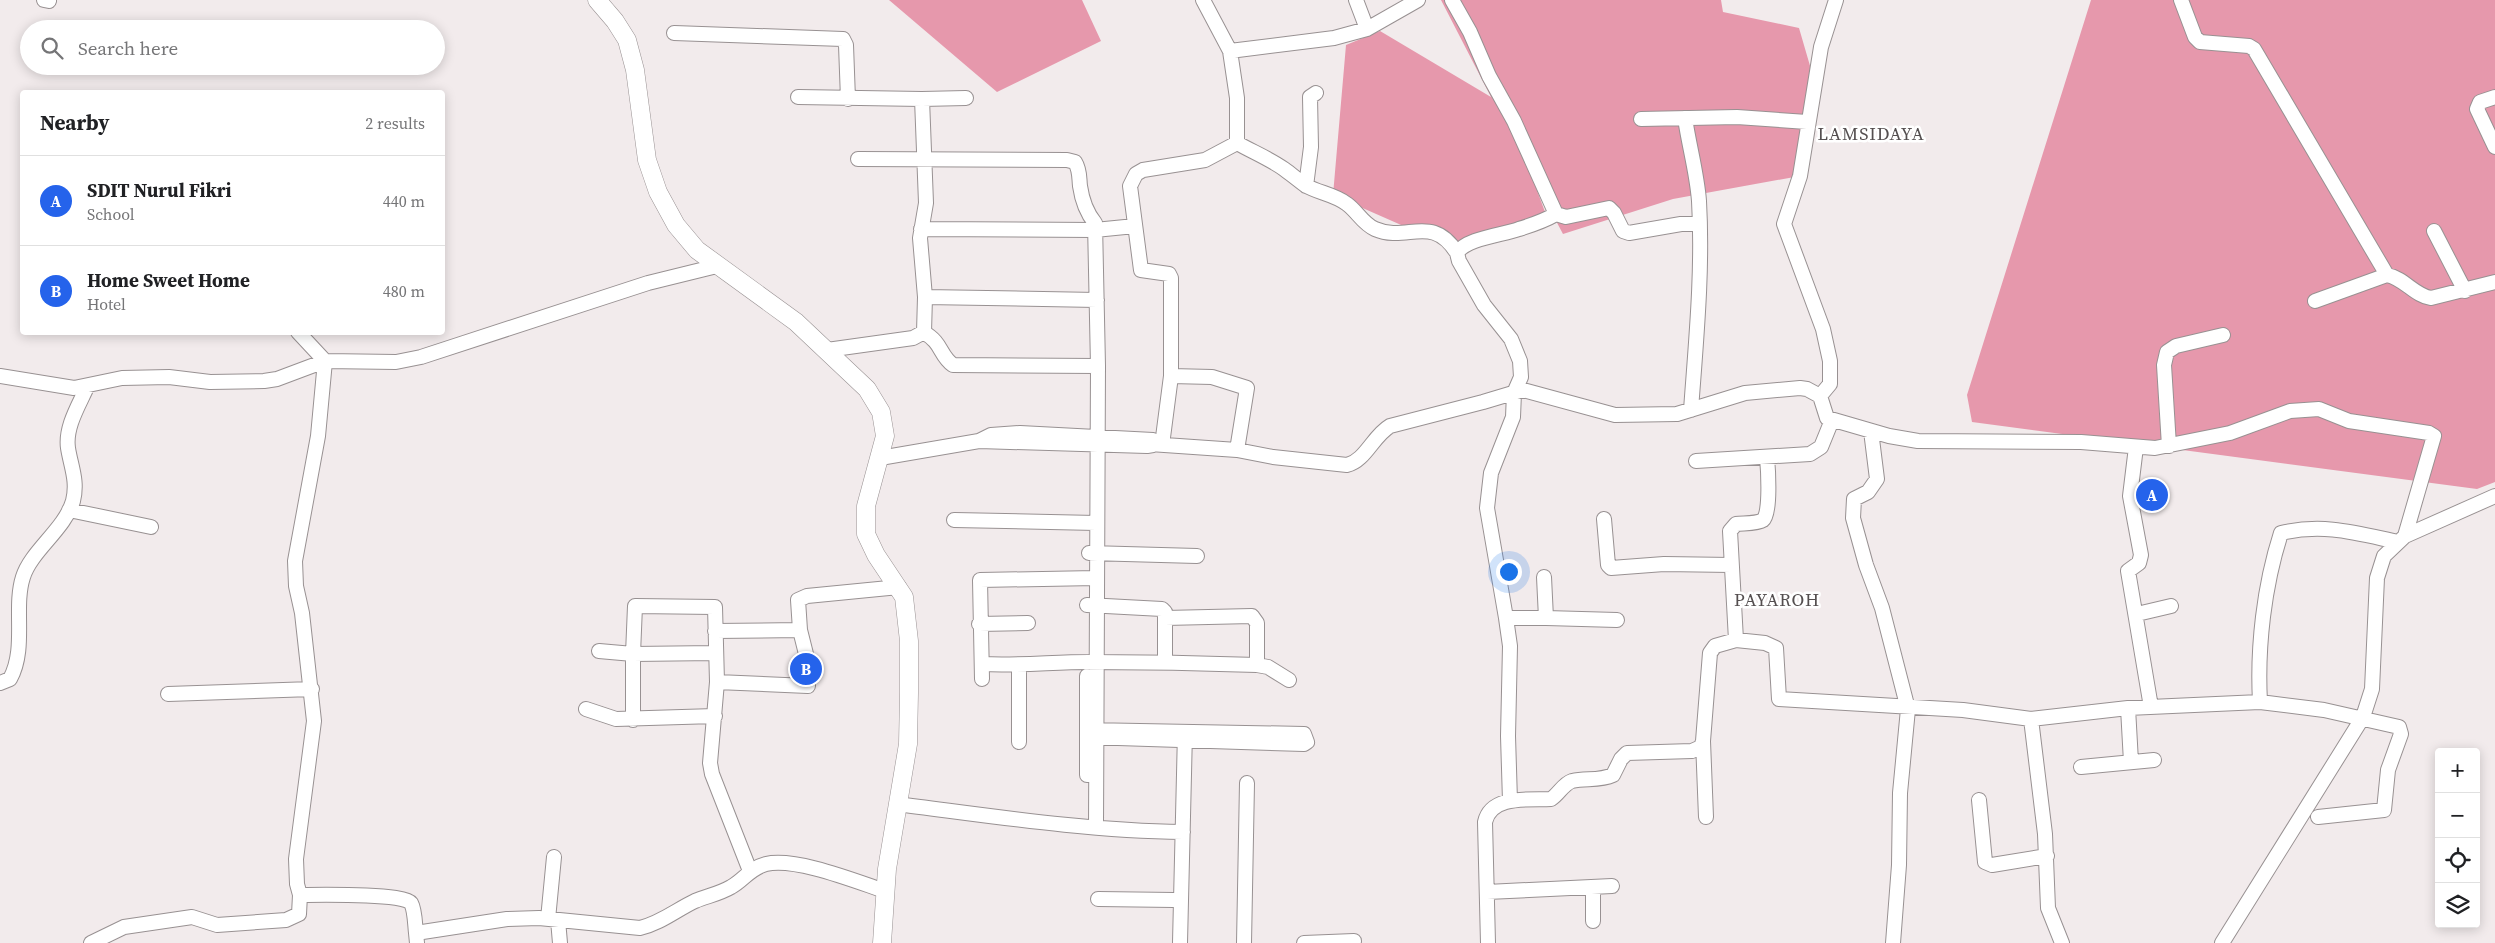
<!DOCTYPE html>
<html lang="en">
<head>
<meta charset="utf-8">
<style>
	:root { --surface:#fff; --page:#f2f2f2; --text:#202124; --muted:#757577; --line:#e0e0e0; --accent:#2563eb }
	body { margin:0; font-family:"Source Serif 4",serif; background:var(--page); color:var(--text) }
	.controls { position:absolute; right:15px; bottom:15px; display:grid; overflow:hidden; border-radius:5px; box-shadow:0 2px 12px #0003 }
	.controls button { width:45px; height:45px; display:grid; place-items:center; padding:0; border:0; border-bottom:1px solid var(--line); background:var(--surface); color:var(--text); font:25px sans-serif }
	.you { position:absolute; left:1508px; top:571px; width:18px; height:18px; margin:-12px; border:4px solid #fff; border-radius:50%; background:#1a73e8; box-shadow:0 0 0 8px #1a73e833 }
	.badge { display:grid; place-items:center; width:32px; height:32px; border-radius:50%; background:var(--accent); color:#fff; font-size:16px; font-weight:700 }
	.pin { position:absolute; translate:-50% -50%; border:2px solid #fff; box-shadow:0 1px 5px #0006 }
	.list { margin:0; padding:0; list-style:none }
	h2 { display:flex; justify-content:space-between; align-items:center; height:65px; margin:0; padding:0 20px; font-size:21px }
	h2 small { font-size:16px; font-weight:400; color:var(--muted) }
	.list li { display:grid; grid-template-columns:32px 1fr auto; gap:15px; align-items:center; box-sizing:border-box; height:90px; padding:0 20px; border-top:1px solid var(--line) }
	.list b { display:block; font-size:19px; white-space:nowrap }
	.list p { margin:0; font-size:16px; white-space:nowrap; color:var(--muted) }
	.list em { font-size:16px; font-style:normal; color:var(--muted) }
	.icon { flex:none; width:28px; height:28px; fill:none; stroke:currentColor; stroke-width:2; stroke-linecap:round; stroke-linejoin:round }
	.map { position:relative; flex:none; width:2495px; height:943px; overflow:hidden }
	.search { position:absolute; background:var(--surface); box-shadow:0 2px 12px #0003; left:20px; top:20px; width:425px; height:55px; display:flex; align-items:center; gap:12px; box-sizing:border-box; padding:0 18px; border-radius:28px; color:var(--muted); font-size:19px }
	.panel { position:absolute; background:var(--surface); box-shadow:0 2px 12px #0003; left:20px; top:90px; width:425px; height:245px; border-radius:5px }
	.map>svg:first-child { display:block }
</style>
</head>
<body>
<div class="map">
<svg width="2495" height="943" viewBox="0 0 2495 943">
	<rect width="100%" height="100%" fill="#f2ebec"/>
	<path fill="#e698ac" d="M889,0H1082L1101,41L997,92Z
		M1441,0H1721L1723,12L1799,28L1815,83L1800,176L1673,199L1563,234L1531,174L1545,212L1458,250L1333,195L1346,45L1380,31L1491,97Z
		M2091,0H2495V482L2477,489L1972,422L1967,395Z"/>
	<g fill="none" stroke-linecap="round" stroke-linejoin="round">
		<defs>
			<path id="minor" d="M44,0L49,1
				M1356,0L1367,29
				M1452,0L1470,32L1489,76L1514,121L1556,214L1566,217L1609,208L1614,213L1623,231L1629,233L1681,224H1699
				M2181,0L2195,37L2200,42L2249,46L2254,49L2387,275
				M674,33L843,39L846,45L848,99
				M1230,51L1334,38L1367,29L1418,0
				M798,97L922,99L926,203L920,238L925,297L924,332L913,338L827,350
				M2495,97L2480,102L2477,109L2495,147
				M922,99L966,98
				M1685,118C1689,146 1697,173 1699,201C1703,270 1696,341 1691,410
				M1641,119L1737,117L1807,122
				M1237,143C1253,152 1270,159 1284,169C1291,174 1298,180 1305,185C1318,193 1334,194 1347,204C1357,211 1363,224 1375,229C1407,243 1432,213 1457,253
				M858,159L1067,160L1075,162C1080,170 1079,177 1080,186C1082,200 1086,212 1095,223L1098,366L1096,827
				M1306,186L1311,147L1310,97L1316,93
				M921,229L1095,230L1135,226
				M2434,231L2465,291
				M925,297L1097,300
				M2315,301L2387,275C2404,278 2415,296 2431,298L2495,282
				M298,332L325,361L318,436L295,561L296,586L302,613L314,721L296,859L297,884L300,895
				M923,332C943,343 939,355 953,365L1098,366
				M0,376L74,388L122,378L169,377L210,382L264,381L277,379L325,361L396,362L421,357L648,283L717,266
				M1171,376L1212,377L1247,388L1237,450
				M1820,396L1830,384V361L1823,329L1784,224L1800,176L1821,47L1836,0
				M1871,431L1877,479L1868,492L1854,499L1853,518L1866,565L1882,608L1908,709L1900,793L1899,865L1893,943
				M1150,444L1237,450L1273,457L1347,465C1365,461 1373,436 1390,426L1483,402L1523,390L1615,415L1677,414L1745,393L1800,388L1807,389L1820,396L1827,418L1889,436L1918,441L2081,442L2155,448L2230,433L2290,411L2319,409L2349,421L2429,433L2434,436L2405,536
				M1162,445L1171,376V278L1169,274L1141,270L1130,186L1136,174L1143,170L1205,160L1237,143V98L1230,51L1203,0
				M2169,446L2164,365L2167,352L2176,346L2223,335
				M2136,447L2130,496L2141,555L2139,563L2128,571L2151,707
				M880,458L979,441L1147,446L1153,445L1150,444L1153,440L1020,433L991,435L979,441
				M1696,461L1810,454L1821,447L1832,420L1827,418
				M69,510L151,527
				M1604,519L1608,565L1611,568L1664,564L1731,565
				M954,520L1096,523
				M1089,553L1197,556
				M1544,577L1546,618H1506L1487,508L1491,473L1513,417L1514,393L1521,377L1520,361L1511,339L1484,305L1459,261L1457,253C1466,238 1503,235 1519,229C1532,225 1544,221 1556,214
				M1087,605L1162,609L1165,612V662
				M2137,614L2171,606
				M1165,618L1252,616L1257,623V665
				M1506,618L1510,646L1508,736L1510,801
				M1546,618L1617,620
				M979,624L1028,623
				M715,631L800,630L798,600L807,596L899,587
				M1736,640L1765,643L1776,648L1779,699L1963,710L2031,719
				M599,651L633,654V720
				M715,653L633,654L635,606L715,607L717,682L710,763L712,774L750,871
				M982,664C1018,666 1053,662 1089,662C1145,662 1201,663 1257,665L1268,667L1289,680
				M1019,666V742
				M1087,676V775
				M982,679L980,580L1096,578
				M717,682L808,686L807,658L800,630
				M0,683L10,679C27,648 13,608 23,577C31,551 65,529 73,501C78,481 71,467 68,448C65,427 79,405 87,387
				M168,694L312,689
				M2260,702C2257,647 2264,586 2281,533C2324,523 2356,533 2398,542
				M2128,708L2131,762
				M586,709L616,719L715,716
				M1087,730L1304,734L1307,742L1304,744L1087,737
				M1703,741L1706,817
				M2081,767L2154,760
				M1979,800L1985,862L1992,865L2047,856
				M897,804C992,816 1087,831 1183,832
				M1593,887V921
				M1487,892L1612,886
				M1098,899L1174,900
				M548,919L554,857
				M558,920L560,943
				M91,943L124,927L192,917L217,925L286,920L299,914L300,895C315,895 404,893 411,903C415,910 415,925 416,933
				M417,943L416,933L507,919L539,918L640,928C661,923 676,910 695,901C707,896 719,894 731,887C744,880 750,868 766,864C795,857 855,881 885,891
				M1180,943L1185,732
				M1244,943L1247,783
				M1304,943L1354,941
				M1488,943L1485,822C1491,795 1528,800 1551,799C1559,794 1563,784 1572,781C1586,778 1600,781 1613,775L1621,759L1627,753L1692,751L1701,747L1703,741L1710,653L1715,646L1736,640L1730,531L1736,524C1743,523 1757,524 1763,520C1771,514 1768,468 1767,457
				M2062,943L2048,908L2045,834L2031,719L2128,708L2260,702L2324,710L2399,727L2401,734L2388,770L2384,810L2318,817
				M2222,943L2363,717L2372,689L2377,578L2384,556L2405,536L2495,496"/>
			<path id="major" d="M597,0L615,21L627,40L635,70L647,160L658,192L676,225L697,250L796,322L867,389L881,412L885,436L866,506V534L876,555L904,597L909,641V693L908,744L887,869L882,943"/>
		</defs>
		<use href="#minor" stroke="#989192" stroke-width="16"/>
		<use href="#major" stroke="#989192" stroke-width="19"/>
		<use href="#minor" stroke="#fff" stroke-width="14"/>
		<use href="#major" stroke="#fff" stroke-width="18"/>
	</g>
	<g text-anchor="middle" stroke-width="5" stroke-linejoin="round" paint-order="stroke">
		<g font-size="18" letter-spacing="1" fill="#544e4f" stroke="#fff">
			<text x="1871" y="140">LAMSIDAYA</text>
			<text x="1777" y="606">PAYAROH</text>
		</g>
	</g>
</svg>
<div class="controls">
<button>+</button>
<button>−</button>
<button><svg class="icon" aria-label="locate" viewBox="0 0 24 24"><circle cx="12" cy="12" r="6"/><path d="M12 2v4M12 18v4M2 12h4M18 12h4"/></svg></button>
<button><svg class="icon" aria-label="layers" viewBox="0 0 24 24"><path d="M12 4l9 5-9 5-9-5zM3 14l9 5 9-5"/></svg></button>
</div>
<div class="you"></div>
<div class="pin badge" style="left:2152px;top:495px">A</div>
<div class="pin badge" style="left:806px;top:669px">B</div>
<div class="search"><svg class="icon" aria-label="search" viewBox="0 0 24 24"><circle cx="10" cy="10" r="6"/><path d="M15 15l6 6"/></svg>Search here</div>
<section class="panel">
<h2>Nearby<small>2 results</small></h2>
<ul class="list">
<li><span class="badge">A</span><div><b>SDIT Nurul Fikri</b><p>School</p></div><em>440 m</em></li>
<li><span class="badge">B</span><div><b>Home Sweet Home</b><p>Hotel</p></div><em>480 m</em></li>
</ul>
</section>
</div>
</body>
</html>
